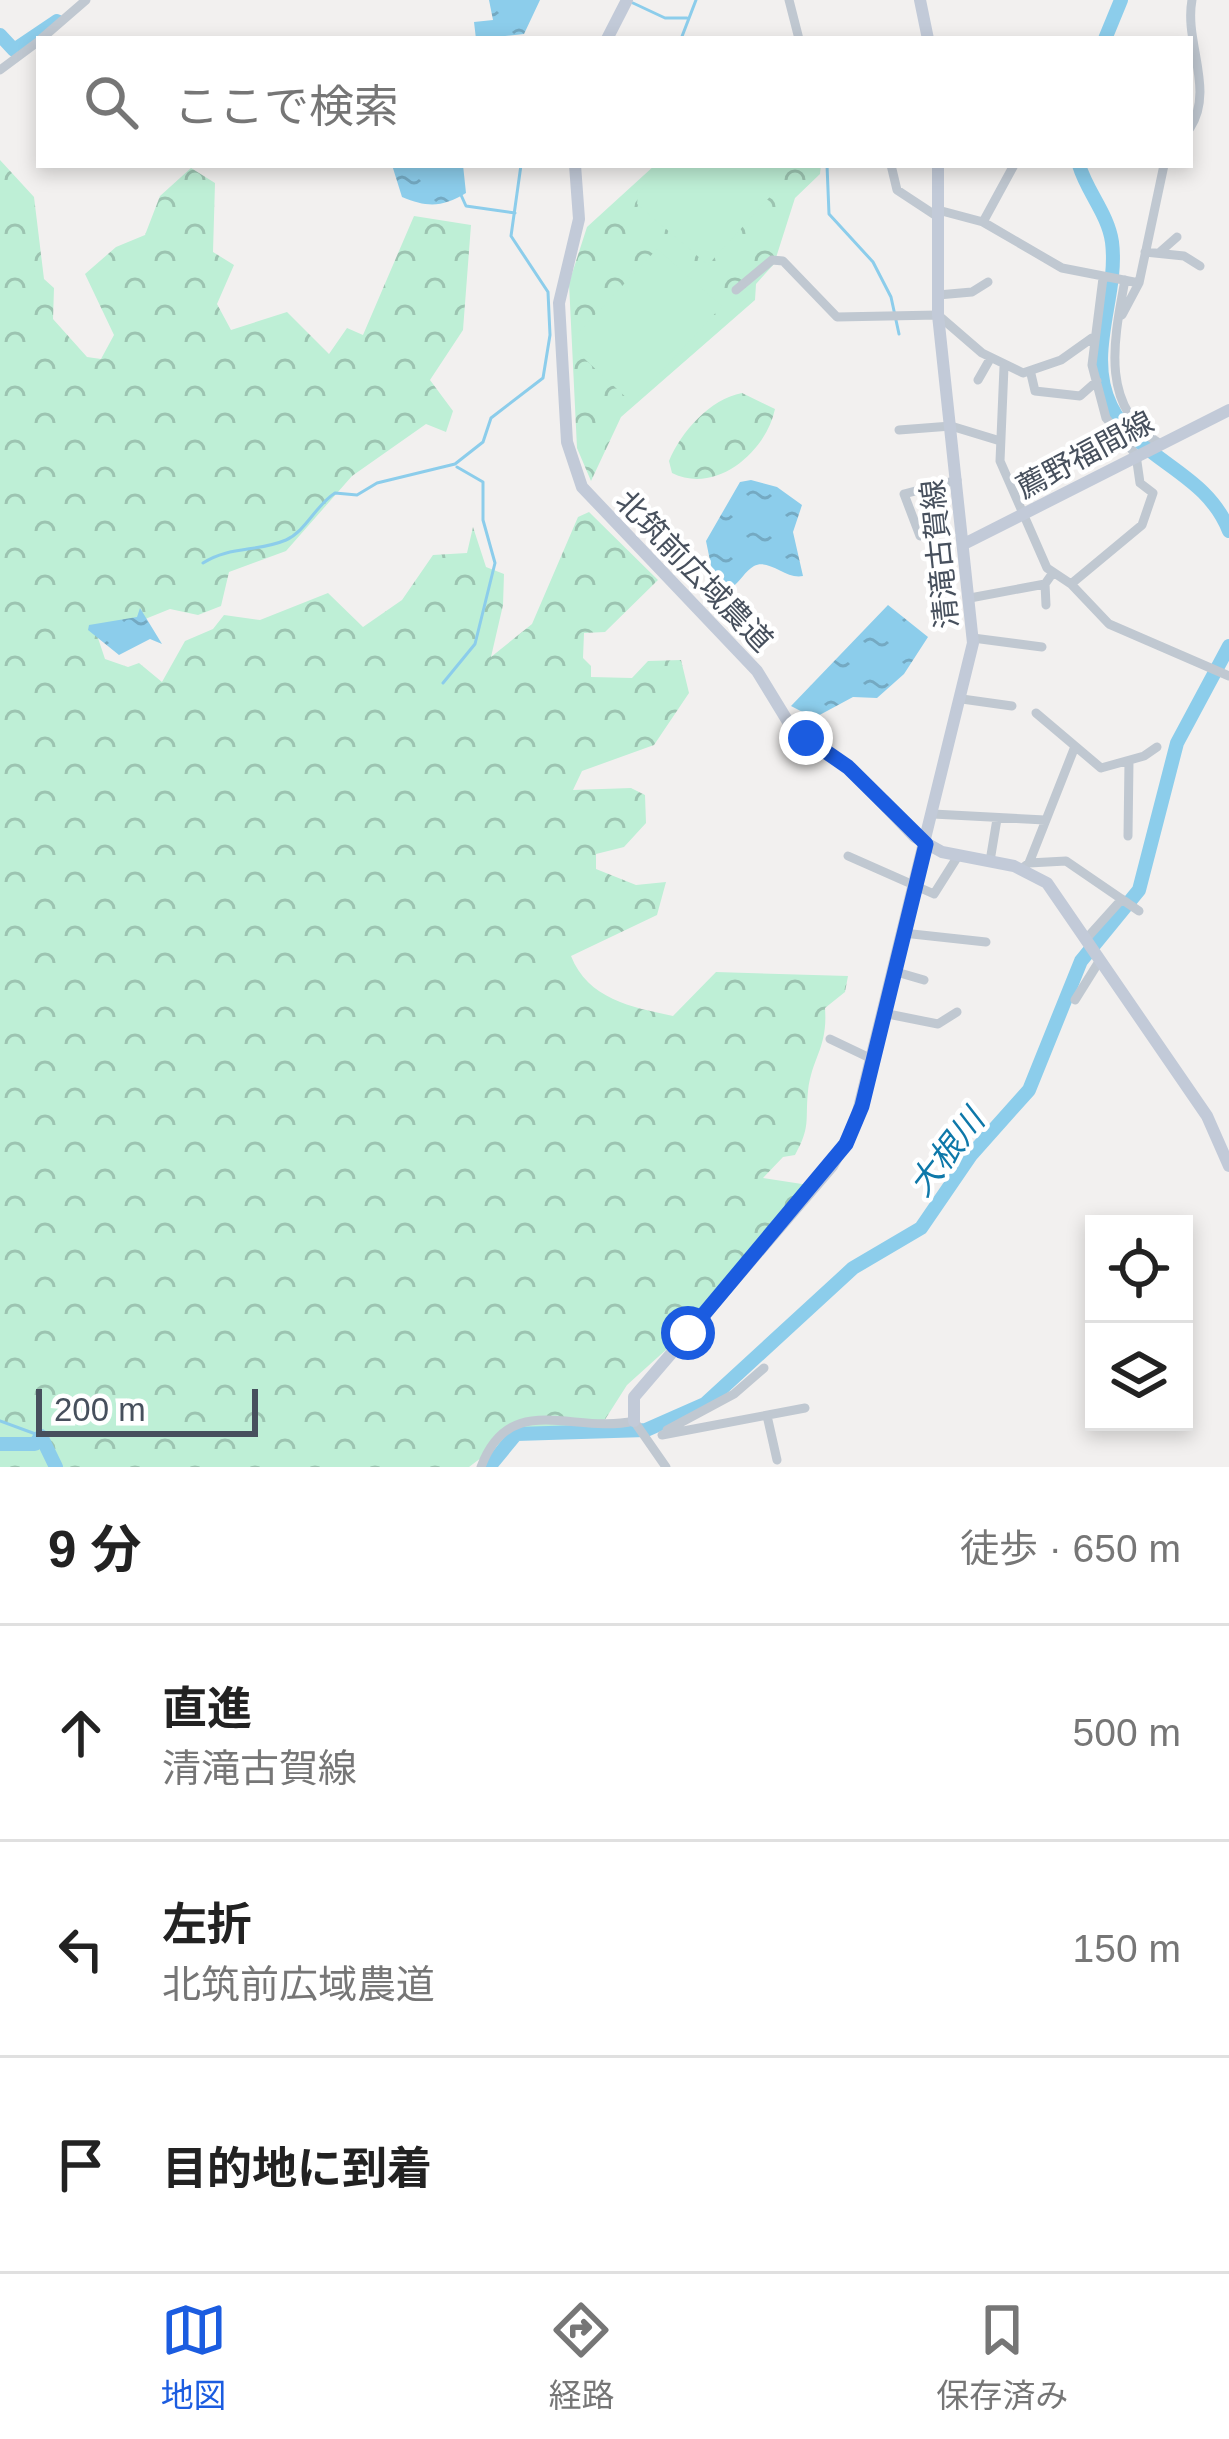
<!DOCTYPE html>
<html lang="ja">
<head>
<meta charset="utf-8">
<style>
	:root { --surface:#fff; --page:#f2f2f2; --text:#222; --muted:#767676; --line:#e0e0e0; --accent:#1b5ce0 }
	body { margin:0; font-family:Arial,"Noto Sans JP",sans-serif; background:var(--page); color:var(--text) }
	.controls { position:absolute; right:36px; bottom:36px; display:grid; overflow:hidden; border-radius:0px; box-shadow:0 6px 18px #0003 }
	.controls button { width:108px; height:108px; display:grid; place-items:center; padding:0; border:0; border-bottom:3px solid var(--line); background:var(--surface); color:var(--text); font:60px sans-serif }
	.scale { position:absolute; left:36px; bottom:30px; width:222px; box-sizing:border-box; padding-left:12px; border:6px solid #47505d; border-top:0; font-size:33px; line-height:42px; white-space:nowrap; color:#47505d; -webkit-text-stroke:9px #fff; paint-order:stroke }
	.stop { position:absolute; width:36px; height:36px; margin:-27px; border:9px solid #1b5ce0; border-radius:50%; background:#fff }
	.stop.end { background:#1b5ce0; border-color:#fff; box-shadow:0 3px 12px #0008 }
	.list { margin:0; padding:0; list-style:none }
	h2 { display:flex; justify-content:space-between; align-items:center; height:156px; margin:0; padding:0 48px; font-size:51px }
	h2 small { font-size:39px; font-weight:400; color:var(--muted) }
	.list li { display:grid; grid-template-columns:78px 1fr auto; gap:36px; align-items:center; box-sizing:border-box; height:216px; padding:0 48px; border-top:3px solid var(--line) }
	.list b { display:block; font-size:45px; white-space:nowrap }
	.list p { margin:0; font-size:39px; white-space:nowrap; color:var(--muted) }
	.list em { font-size:39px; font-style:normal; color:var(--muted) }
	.icon { flex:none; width:66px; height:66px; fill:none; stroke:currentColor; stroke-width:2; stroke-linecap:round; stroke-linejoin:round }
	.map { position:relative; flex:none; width:1229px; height:1467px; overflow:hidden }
	.search { position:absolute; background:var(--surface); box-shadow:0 6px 18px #0003; left:36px; right:36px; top:36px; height:132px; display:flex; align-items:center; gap:30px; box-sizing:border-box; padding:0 42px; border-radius:0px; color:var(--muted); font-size:45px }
	.sheet { height:804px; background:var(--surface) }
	nav { display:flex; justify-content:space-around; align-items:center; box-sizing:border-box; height:168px; border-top:3px solid var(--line); background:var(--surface); font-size:33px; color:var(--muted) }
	nav a { display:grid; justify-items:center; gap:6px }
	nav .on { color:var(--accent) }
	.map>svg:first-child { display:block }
</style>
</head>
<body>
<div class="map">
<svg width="1229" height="1467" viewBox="0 0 1229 1467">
	<defs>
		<pattern id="forest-crowns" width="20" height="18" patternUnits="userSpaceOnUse" patternTransform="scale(3)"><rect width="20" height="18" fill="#beefd6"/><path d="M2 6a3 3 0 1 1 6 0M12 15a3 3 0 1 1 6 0" fill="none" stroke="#9cc4b1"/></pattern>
		<pattern id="water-ripples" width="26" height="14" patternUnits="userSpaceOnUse" patternTransform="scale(3)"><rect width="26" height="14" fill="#8ccdeb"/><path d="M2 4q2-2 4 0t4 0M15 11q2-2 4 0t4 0" fill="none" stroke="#74a9c2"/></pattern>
	</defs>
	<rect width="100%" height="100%" fill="#f2f0ef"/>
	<path fill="url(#forest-crowns)" d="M0,160L34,197L44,279L54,288L53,319L87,357L101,359L114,335L85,274L116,247L145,235L160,196L191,168L215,183L213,252L234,265L217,304L231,330L287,312L329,354L347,328L363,335L414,216L471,225L463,330L430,380L453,411L446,432L426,424L352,476L286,551L229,572L221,606L198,615L170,609L98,638L105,659L128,667L139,663L162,682L185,641L213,629L224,615L260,620L328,593L363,627L402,600L433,555L467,553L473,527L486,567L504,574L503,605L491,657L532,624L578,517L589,512L658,580L605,632L584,633L583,658L591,666V677L632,678L648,661L681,660L689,693L654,745L582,771L573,790L631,788L645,795L646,823L624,847L596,854V869L636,885L666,882L657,915L571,956C588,999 631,1007 673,1016L716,972L848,976L845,992L825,1008C828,1048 812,1057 808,1091C805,1121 811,1126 795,1155L783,1157L763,1178L815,1186L668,1348L627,1385L599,1429L522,1427L469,1467H0Z
		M655,165H821L820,174L795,198L774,264L756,284L755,300L621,417L591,481L577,448L569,283L587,227Z
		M742,393L775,409C766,452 716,495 672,473L669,461C681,432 710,399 742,393Z"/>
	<path fill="#beefd6" d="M664,165H766L777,175V189L708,265L637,204L638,194Z
		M657,249L722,306L632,403L574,349V337Z"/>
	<path fill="url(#water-ripples)" d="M489,0H540L524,34L476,39L474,22L493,20Z
		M392,165H463L466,193C443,207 428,208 402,197Z
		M751,480L777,487L802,505L793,532L803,576C786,580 769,558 754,566C745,571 740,582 731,588L714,580L706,541L740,482Z
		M888,605L928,637L904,674L877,698L853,697L814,718L791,706Z
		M140,608L162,644L150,639L119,655L88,630L89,625L137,617Z"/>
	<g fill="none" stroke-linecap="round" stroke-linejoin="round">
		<path stroke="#8ccdeb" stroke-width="3" d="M633,3L665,18H687
			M681,39L696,0
			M827,165L829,214L873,262L891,297L899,334
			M461,195L466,206L515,213
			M203,563C229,546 258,552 286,540C306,531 315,506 335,493L357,495L377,483L455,464L483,442L491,418L543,378L550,335L548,292L511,236L521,165
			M443,683L475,644L495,563L483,520V482L457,467
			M0,1421L41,1436"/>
		<path stroke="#8ccdeb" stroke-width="14" d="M0,35L14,50L57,21
			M1105,39L1121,0
			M1079,165C1087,192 1108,214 1112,242C1119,297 1085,353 1111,406C1138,461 1206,471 1229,531
			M0,1444H35L41,1436L56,1467
			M489,1467L516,1434L646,1430L705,1404L853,1268L921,1228L971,1155L1029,1090L1081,961L1139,890L1177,743L1229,646"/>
		<path stroke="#c0c8d1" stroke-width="9" d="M789,0L799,39
			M41,39L86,0
			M0,70L39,41
			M1190,128C1215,90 1184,42 1192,0
			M891,165L897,190L938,217
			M938,210L983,222L1062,268L1139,283
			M983,222L1014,165
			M1145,252L1184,256L1200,266
			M1160,252L1177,237
			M1125,280C1114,339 1099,407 1159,443
			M736,290L772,260L783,261L837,317L938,315L982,353L1023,373L1061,360L1092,338
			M938,295L972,292L988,282
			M1122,315L1139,283L1164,165
			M1004,367L1000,461L1047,568L1071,584L1109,624L1229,676
			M1031,374L1035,391L1080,396L1097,381
			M978,380L990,359
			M899,430L951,426L997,440
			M926,486L927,513
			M920,536L904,494L957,480
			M1045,584L1046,605
			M1071,584L1142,525L1153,493L1140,483L1136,455L1106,418L1092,365L1103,278
			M970,598L1045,584L1052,574
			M973,638L1042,647
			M962,699L1012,706
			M1036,713L1101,768L1144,756L1157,747
			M933,814L1045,820
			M1128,836L1129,761
			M848,856L934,894L958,856
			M990,861L997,819
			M1029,863L1066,861L1139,911
			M1021,869L1029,863L1074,749
			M903,933L986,942
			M1086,939L1122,899
			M893,971L924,980
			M1075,1000L1100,960
			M883,1013L938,1024L957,1012
			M830,1039L872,1059
			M768,1420L777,1460
			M667,1430L734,1394L764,1368
			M662,1435L805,1408
			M481,1467C510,1389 574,1435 634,1421L666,1467"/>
		<path stroke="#c2cad8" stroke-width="12" d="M920,0L928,39
			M607,39L627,0
			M575,165L579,219L559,303L567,442L582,487L757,671L790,725L848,767L915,837L942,852L1014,866L1047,883L1207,1116L1229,1166
			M964,544L1229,410
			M634,1421V1397L832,1166L855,1124L973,643L938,315V165"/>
	</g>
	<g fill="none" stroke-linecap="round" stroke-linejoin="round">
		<path stroke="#1b5ce0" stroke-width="15" d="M688,1333L846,1144L862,1106L926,844L848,767L806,738"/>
	</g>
	<g text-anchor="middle" stroke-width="9" stroke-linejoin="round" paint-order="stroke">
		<g font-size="30" fill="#47505d" stroke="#fff">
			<text transform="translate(1085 455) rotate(-28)" y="10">薦野福間線</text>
			<text transform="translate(940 554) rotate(-96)" y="10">清滝古賀線</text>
			<text transform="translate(694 571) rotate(46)" y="10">北筑前広域農道</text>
		</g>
		<g font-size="33" font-style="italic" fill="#0e78a9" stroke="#fff">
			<text transform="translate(946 1152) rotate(-52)" y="12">大根川</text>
		</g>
	</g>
</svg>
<div class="controls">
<button><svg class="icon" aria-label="locate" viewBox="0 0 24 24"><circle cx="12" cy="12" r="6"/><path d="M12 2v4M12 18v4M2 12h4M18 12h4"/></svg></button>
<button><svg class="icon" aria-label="layers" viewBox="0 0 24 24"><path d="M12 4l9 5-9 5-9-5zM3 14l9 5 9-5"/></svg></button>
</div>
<div class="scale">200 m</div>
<div class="stop" style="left:688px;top:1333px"></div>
<div class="stop end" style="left:806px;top:738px"></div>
<div class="search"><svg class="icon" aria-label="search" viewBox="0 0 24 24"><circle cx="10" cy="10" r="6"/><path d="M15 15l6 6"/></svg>ここで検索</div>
</div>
<section class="sheet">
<h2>9 分<small>徒歩 · 650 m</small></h2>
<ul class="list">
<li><svg class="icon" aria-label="ahead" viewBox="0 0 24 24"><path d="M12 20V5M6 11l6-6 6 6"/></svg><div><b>直進</b><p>清滝古賀線</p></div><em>500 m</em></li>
<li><svg class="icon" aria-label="left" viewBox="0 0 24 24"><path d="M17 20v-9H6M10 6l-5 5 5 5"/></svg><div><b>左折</b><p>北筑前広域農道</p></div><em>150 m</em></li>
<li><svg class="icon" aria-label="arrive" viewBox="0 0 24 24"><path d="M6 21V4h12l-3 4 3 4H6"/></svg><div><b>目的地に到着</b></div></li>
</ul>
</section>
<nav>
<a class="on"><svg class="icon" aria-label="map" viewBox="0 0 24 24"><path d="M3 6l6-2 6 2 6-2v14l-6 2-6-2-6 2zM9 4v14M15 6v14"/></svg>地図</a>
<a><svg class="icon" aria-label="directions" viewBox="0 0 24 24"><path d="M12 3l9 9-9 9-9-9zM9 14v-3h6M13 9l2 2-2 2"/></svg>経路</a>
<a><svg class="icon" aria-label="saved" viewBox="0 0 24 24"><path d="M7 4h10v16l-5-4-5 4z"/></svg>保存済み</a>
</nav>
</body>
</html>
